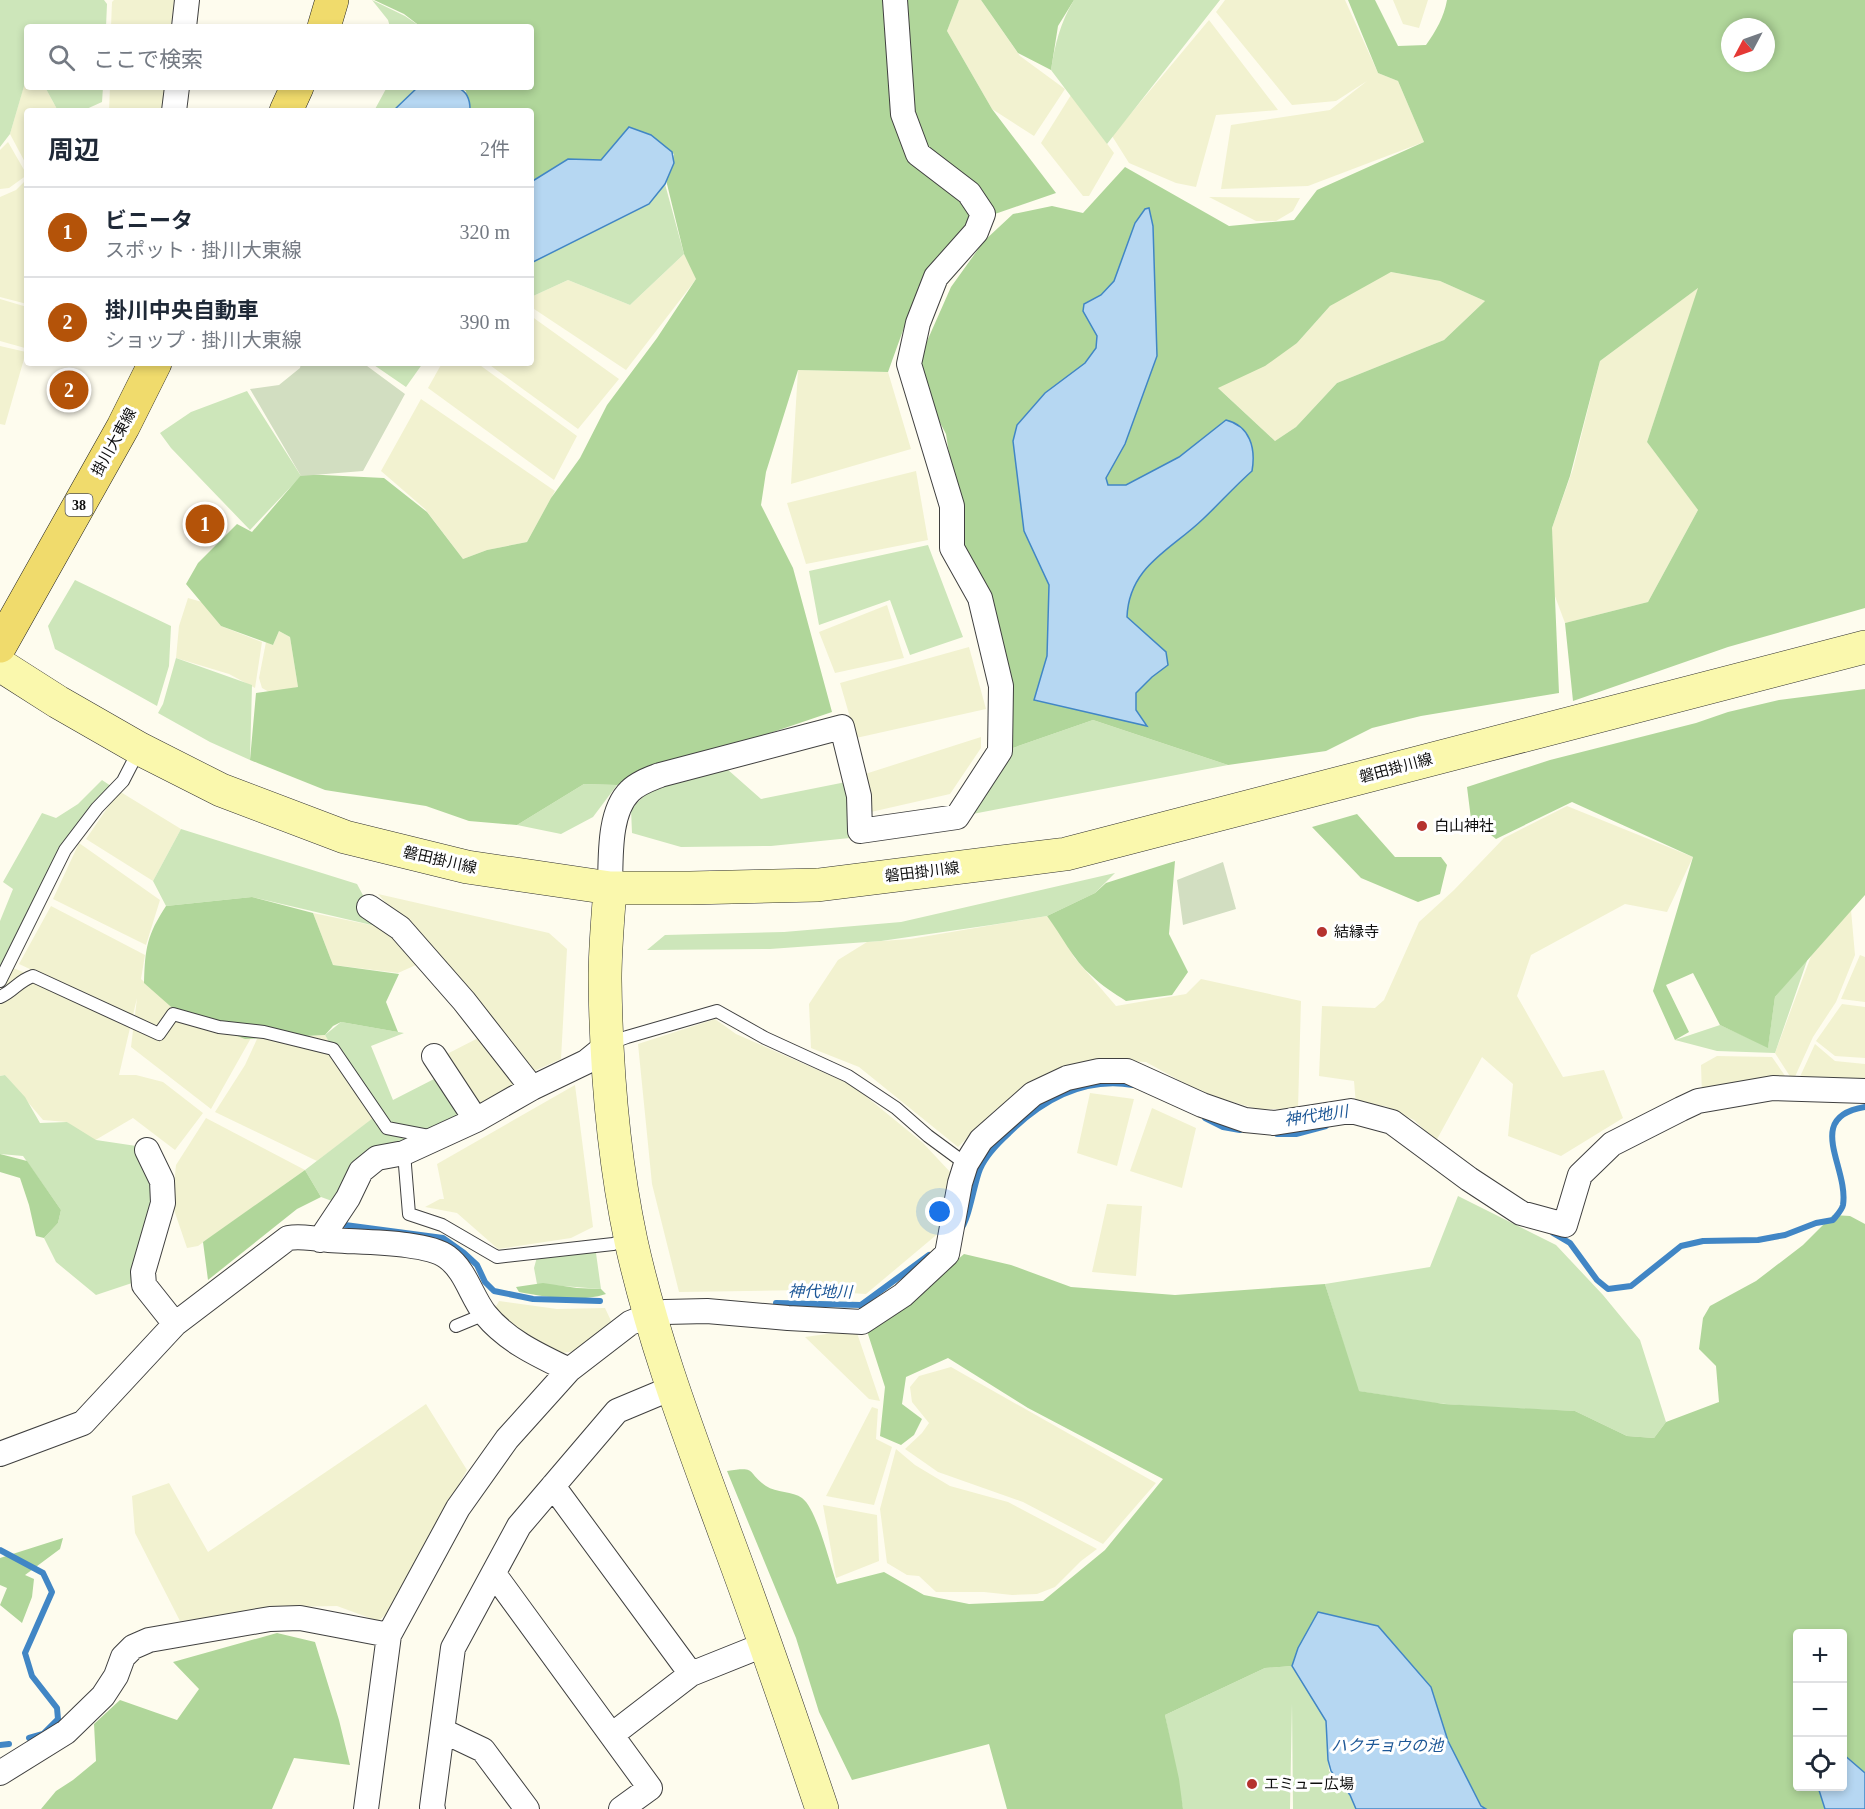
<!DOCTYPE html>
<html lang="ja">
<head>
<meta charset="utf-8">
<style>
	:root { --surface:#fff; --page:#f6f6f7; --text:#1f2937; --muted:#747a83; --line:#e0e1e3; --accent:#b45309 }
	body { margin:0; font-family:"Times New Roman","Noto Sans JP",serif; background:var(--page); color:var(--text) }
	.controls { position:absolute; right:18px; bottom:18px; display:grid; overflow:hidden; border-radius:6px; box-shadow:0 3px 9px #0003 }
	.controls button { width:54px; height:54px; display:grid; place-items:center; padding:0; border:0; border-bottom:2px solid var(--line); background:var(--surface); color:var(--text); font:30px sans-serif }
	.compass { position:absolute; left:1721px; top:18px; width:54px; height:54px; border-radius:50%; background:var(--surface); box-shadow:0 3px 9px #0003; rotate:229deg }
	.you { position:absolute; left:940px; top:1212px; width:21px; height:21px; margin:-15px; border:4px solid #fff; border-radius:50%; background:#1a73e8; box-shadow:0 0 0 9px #1a73e833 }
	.badge { display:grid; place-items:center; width:39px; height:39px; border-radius:50%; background:var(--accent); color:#fff; font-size:20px; font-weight:700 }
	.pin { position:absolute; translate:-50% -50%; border:3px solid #fff; box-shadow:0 2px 6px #0006 }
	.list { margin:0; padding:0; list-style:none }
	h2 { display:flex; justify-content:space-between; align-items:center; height:78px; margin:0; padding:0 24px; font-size:26px }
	h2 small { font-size:20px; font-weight:400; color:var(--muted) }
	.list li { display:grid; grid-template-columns:39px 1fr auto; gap:18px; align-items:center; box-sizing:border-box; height:90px; padding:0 24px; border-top:2px solid var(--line) }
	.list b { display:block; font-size:22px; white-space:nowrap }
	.list p { margin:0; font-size:20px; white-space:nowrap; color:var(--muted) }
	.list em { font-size:20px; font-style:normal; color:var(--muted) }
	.icon { flex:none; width:33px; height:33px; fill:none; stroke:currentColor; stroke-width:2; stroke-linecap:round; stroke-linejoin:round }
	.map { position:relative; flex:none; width:1865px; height:1809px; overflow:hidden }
	.search { position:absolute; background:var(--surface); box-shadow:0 3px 9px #0003; left:24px; top:24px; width:510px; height:66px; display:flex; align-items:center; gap:15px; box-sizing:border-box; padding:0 21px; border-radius:6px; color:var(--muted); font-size:22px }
	.panel { position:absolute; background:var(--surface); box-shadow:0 3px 9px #0003; left:24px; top:108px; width:510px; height:258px; border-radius:6px }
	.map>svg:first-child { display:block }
</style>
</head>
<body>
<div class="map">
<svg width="1865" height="1809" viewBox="0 0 1865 1809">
	<rect width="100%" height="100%" fill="#fefcee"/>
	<path fill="#f2f2d0" d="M114,0H174L171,27H111L112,2Z
		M959,0H981L1020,56L1065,89L1034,136L992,109L947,31Z
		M1225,0H1345L1378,73L1398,81L1424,142L1308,186L1221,189L1231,125L1330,110L1367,81L1336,101L1292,105L1216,12Z
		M1393,0H1428L1419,28L1403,24Z
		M1209,20L1278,110L1216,115L1196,187L1176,183L1129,163L1112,136Z
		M27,75V87H45L58,111H27V166L10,134Z
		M110,87H165L163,111H109Z
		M1071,95L1114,153L1089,196H1083L1041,143Z
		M8,142L27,175L9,188L0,189V150Z
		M27,179V304L0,297V197L16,190Z
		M1209,197L1300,198L1293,211L1276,221H1256Z
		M684,254L697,278L626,370L531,307V297L568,280L630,305Z
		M1391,272L1440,281L1485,301L1444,340L1337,383L1296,427L1275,441L1216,386L1297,343L1330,306L1366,283Z
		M1699,287L1647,442L1698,510L1648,602L1565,623L1553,591L1552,528L1573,469L1600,361Z
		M0,299L27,307V340L25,348L0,341Z
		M531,316L619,379L578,429L487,363H531Z
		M0,346L26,352L5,425L0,424Z
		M442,363H477L577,436L554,480L428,388Z
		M798,370L888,372L911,449L791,484Z
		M421,399L555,491L527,542L487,550L463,559L425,509L381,471Z
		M916,471L928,540L806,564L787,503Z
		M188,598L202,602L221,626L262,642L255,688L229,674L176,658L179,626Z
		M887,605L904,658L835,673L819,632Z
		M279,631L290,637L298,687L271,693L262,688L259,678L266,642L273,645Z
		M969,647L986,709L856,738L840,683Z
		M981,737V748L950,794L871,812L862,775Z
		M119,791L181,829L153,881L86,839Z
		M1567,806L1693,857L1667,912L1625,904L1531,955L1517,996L1563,1077L1604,1070L1623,1118L1561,1156L1508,1136L1513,1084L1482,1057L1436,1141L1414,1120L1385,1106L1356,1105L1354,1081L1319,1076L1322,1006L1375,1008L1384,1000L1419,922L1454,890L1504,838Z
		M79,843L160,900L146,945L53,899Z
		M378,894L549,933L567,949L561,1059L532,1072Z
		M51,906L145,955L141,979L178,1013L251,1038L211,1109L131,1047L137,998L119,1075H136L163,1082L203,1113L175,1150L133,1118L92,1142L67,1122L43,1120L5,1075L0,1076V996L13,968L116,1009L19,964Z
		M1851,910L1855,955L1836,1002L1813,1037L1793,1081L1775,1053L1811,956Z
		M313,913L380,927L425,961L398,973L333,965Z
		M1047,916L1066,941L1074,957L1116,1006L1186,994L1201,979L1301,1001L1298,1109H1257L1202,1093L1146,1062L1105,1060L1040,1079L995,1110L958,1147L859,1067L811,1048L809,1004L838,960L867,942L910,939Z
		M1860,955L1865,957V1002L1841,999Z
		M1842,1004L1865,1007V1058L1835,1056L1816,1041Z
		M715,1019L736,1034L852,1085L923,1143L952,1174L947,1226L866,1294L803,1290L679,1292L652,1184L638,1044Z
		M488,1033L525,1086L480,1110L445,1055Z
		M325,1035L375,1117L317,1161L215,1112L245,1065L257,1039Z
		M1815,1044L1835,1061L1865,1064V1087L1798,1081Z
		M1717,1056L1772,1057L1790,1083L1702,1096L1701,1065Z
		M575,1085L593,1227L571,1238L498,1249L457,1213L425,1207L440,1199H444L437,1164Z
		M1090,1093L1134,1099L1117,1166L1077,1153Z
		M1152,1108L1196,1128L1182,1188L1130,1171Z
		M206,1118L305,1170L198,1246L187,1248L172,1204L176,1165Z
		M1107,1204L1142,1206L1136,1276L1092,1272Z
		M499,1301L557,1309L605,1308L613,1325L575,1351L556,1354L493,1312Z
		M856,1330L880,1401L869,1399L805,1337Z
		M951,1367L1156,1483L1103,1544L1023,1502L938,1472L905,1449L922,1433L929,1423L912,1402L910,1387L919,1376Z
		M426,1404L467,1470L389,1612L378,1621L337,1606L288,1607L180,1621L135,1533L132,1496L169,1483L208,1552Z
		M872,1407L878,1409L876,1439L892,1447L874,1505L826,1496Z
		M896,1449L915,1465L950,1486L1008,1502L1097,1549L1081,1561L1055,1587L1037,1594L1012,1595L984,1592H936L919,1576L907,1575L887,1563L880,1509Z
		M823,1505L877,1515L879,1561L836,1578Z"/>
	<path fill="#cde6ba" d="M0,0H104L107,4L106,27H27V76L10,134L0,147Z
		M372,0L405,16L421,27H390L388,20Z
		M1074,0H1220L1107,144L1051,70C1055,44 1060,23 1074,0Z
		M45,87H103L102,102L82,111H58Z
		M387,87H418L393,111H374Z
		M665,184L684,254L630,305L568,280L531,297V263L649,204Z
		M371,363H423L406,387Z
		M247,391L301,476L250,530L171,448L160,433L191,412Z
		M928,545L963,637L910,655L890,600L819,625L809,571Z
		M75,580L171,626L169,666L157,706L55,649L48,626Z
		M176,658L252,685L250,760L210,742L158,713L163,704Z
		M1093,720L1228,765L957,817L1007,750Z
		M727,769L761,799L846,782L850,838L771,846L681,847L632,833L631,809L650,790L704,770Z
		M102,780L111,786L80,826L0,986V921L13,889L3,882L42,813L56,818L78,804Z
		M584,784L617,785L593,817L561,834L517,825Z
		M181,829L357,884L380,927L252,897L166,906L153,881Z
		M1115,873L1095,893L1047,916L991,925L881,941L770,949L647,950L665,935L784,932L901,922Z
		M1809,955L1775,1053L1717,1051L1675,1040L1720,1025L1768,1047L1775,997Z
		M341,1022L404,1033L371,1046L393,1100L436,1078L476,1120L366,1167L343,1205L321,1197L305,1170L373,1118L325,1035Z
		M5,1075L25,1097L40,1123L67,1122L96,1140L143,1147L160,1202L144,1279L96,1295L56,1262L44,1238L58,1223L61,1210L23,1156L0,1154V1076Z
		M1458,1196L1556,1245L1603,1295L1640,1340L1666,1422L1654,1438L1627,1436L1575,1411L1484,1407L1434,1403L1358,1391L1325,1284L1430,1267Z
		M585,1249L596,1253L601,1289L537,1284L534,1268L537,1257Z
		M1292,1666L1326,1721L1329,1771L1350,1795L1356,1809H1293L1292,1703L1290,1809H1183L1165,1715L1265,1668Z"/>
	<path fill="#b0d69a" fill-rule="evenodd" d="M374,0H959L947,31L992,109L1056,193L966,224L919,286L888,372L798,370L766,472L761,505L793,568L832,712L617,785L584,784L517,825L469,821L426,806L325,790L250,760L256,693L298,687L290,637L279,631L273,645L221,626L186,584L198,563L237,524L252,532L302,474L384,478L427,512L463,559L487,550L527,542L551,498L580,458L607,405L657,338L696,279L684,254L666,180L672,165L674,154L629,127L601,160L568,159L531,182V111H469L466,91L458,87H531V27H421L404,14Z
		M981,0H1074L1058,26L1051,70L1018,53Z
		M1348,0H1375L1398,46L1426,45C1436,31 1444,17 1447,0H1865V608L1728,647L1573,701L1565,623L1648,602L1698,510L1647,442L1698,288L1600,361L1570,476L1552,528L1559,693L1421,716L1372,728L1326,751L1228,765L1093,720L1007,750L964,550L946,434L923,390L920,357L951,287L984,241L1013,214L1052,206L1083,213L1125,167L1229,226L1294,220L1317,190L1424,142L1398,81L1378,73ZM1730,27H1766V63H1730ZM1391,272L1440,281L1485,301L1444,340L1337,383L1296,427L1275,441L1218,388L1265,366L1297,343L1330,306Z
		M1865,689V895L1775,997L1768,1048L1720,1025L1693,973L1666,985L1689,1032L1675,1040L1653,991L1693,857L1572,802L1496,839L1471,819L1467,787L1550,760L1696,723L1728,712L1779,700Z
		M1357,814L1395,857H1441L1447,865L1440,894L1418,902L1361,878L1312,827Z
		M1175,861L1169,934L1188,972L1172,995L1126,1001C1114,993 1102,986 1092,976C1073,960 1062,936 1047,916L1095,893L1106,883Z
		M252,897L313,913L333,965L399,974L386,1002L398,1032L341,1022L333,1026L325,1035L245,1039L178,1013L144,983C145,948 147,935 166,906Z
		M0,1154L27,1161L61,1210L58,1223L44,1238L36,1236L29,1205L20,1178L0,1172Z
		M305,1170L321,1197L297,1209L208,1280L203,1242Z
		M1833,1215L1850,1216L1865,1224V1809H1486L1481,1806L1448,1741L1431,1687L1378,1626L1318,1612L1292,1666L1265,1668L1165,1715L1179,1779L1183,1809H1007L989,1744L852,1780L819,1712L796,1638L727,1471C758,1466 746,1472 766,1486C776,1493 793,1491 802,1498C817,1509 830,1565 837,1584L884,1572L924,1595L969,1604L1043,1601L1105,1550L1163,1479L1028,1408L948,1358L906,1377L902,1404L922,1419L914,1435L901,1445L880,1436L885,1387L867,1331L902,1308L964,1254L1011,1265L1071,1287L1175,1295L1325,1284L1359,1391L1444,1404L1575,1411L1627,1436L1654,1438L1666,1422L1719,1402L1716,1366L1699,1349L1703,1318L1710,1306L1756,1281L1803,1245ZM1798,1634H1842V1786H1798Z
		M543,1283L577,1288L601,1289L606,1294C578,1303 546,1297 519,1292L516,1287Z
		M63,1538L60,1549L25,1575L34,1579L32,1597L22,1623L0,1605L7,1588L0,1585V1558Z
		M277,1633L315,1642L339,1720L350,1765L294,1758L272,1809H41L56,1791L73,1780L96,1761L94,1724L120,1700L177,1720L199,1689L173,1662Z"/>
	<path fill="#d2dec1" d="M301,363H363L405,394L363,471L301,476L250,389L279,385L300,368Z
		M1223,862L1236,909L1183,925L1177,880Z"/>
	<path fill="#b6d7f2" stroke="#4186c5" stroke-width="1.5" d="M418,87C441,87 471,78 470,111H393Z
		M629,127L651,135L672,152L674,163L665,184L649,204L531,263V182L568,159L601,160Z
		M1149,208L1153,226L1157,356L1125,444L1106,478L1108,485H1126L1179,457L1226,420C1250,426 1256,448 1252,471C1235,486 1220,503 1203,519C1171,550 1129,566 1127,617L1166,652L1168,665L1152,677L1136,693V710L1147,726L1034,700L1047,656L1049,585L1024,531L1013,441L1017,425L1045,393L1085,363L1096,348L1097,336L1083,311L1084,304L1101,295L1114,281L1135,223L1145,209Z
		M1318,1612L1378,1626L1431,1687L1448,1741L1481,1806L1486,1809H1356L1350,1795L1331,1771L1328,1760L1326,1721L1292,1666L1298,1648Z
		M1843,1754L1865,1773V1809H1825L1818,1787L1842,1786Z"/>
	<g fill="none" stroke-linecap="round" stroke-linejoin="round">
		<path stroke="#4186c5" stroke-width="6" d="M1205,1118L1223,1127L1240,1130
			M1277,1134H1296L1326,1126
			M345,1225L443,1238L464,1253L477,1265L485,1282L494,1291L533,1299L600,1301
			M960,1230C969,1221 974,1183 980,1169C986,1155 998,1143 1009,1133C1043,1099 1085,1077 1133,1085
			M1553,1233L1570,1243L1597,1280L1608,1289L1631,1286L1681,1246L1703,1241L1758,1240L1785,1235L1816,1223L1833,1220C1837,1215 1842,1210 1843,1205C1849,1167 1803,1117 1865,1107
			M776,1303L861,1305L929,1255
			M0,1550L43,1573L52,1592L25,1653L32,1676L57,1708L58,1719L43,1734L29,1738
			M0,1745L9,1744"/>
		<defs>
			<path id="lane" d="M0,981L65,850L97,808L123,781L139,750
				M0,997C14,991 18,981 33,976L159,1034L173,1014L219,1027L264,1032L333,1049L387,1128L434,1137
				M608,1044L627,1037L717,1011L765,1038L848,1076L896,1108L928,1136L966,1164
				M404,1153L409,1214L442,1225L497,1257L613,1244L629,1239
				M456,1326L485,1314"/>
			<path id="street" d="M184,27L187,0
				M174,111L177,87
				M610,888C611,859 608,812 630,791C638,783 650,779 660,775L842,727L859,796L860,831L957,817L1000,751L1001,686L980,598L952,548V506L909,364L918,323L936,277L976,232L983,214L969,193L918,154L903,114L895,0
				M369,907L400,928L464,1001L532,1088
				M434,1056L476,1120
				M147,1150L162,1181L163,1203L143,1272L144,1285L175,1324
				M320,1240L348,1198L361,1171L377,1158L404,1153L476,1120L532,1088L586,1062L607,1045
				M0,1454L83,1423L175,1324L288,1238C300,1236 308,1238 320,1239C350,1243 424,1240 447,1257C466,1271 471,1296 485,1314C507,1341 538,1355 569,1370
				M553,1486L691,1674
				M494,1574L650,1788L621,1809
				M443,1731L483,1750L527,1809
				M613,1734L691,1674L766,1644
				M0,1773L66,1732L103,1696L116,1676L123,1657L133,1647L149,1640L270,1619L300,1618L389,1635
				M366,1809L389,1635L458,1508L507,1439L569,1370L630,1323L650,1315L665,1312L707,1311L788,1318L862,1322L903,1295L947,1254L960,1183L966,1164L981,1140L1033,1094L1067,1078L1099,1071H1127L1202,1105L1245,1120L1274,1123L1351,1111L1392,1122L1469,1179L1521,1213L1565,1225L1580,1175L1612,1144L1681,1109L1698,1101L1773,1088L1865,1091
				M433,1809L432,1807L453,1648L519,1526L617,1411L672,1388"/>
			<path id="secondary" d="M0,665L58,702L140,749L221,790L345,837L467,867L610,888H690L818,885L1066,854L1865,647
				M610,888C608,918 605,948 605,979C606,1066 613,1156 631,1241C653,1341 690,1437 725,1533C759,1624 791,1717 822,1809"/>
			<path id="primary" d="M324,27L332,0
				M286,111L297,87
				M0,646L123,427L155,363"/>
		</defs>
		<use href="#lane" stroke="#404040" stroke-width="14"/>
		<use href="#street" stroke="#404040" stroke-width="26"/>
		<use href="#secondary" stroke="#2f2f2f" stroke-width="34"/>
		<use href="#primary" stroke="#1e1e1e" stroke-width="34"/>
		<use href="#lane" stroke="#fff" stroke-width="12"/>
		<use href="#street" stroke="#fff" stroke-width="24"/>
		<use href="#secondary" stroke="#faf8ad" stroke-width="33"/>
		<use href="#primary" stroke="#f0db6c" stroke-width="33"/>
	</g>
	<g fill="#b5322e" stroke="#fff" stroke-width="2">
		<circle cx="1422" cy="826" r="6"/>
		<circle cx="1322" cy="932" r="6"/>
		<circle cx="1252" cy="1784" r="6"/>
	</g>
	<g text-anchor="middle" stroke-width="6" stroke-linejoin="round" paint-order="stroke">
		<rect fill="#fff" stroke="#565656" stroke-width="1.5" x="65.5" y="494" width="27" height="22" rx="4.5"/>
		<g font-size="14" font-weight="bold" fill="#0d0d0d">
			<text x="79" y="510">38</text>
		</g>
		<g font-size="15" fill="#0d0d0d" stroke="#fff">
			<text transform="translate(114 442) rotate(-61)" y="5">掛川大東線</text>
			<text transform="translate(1396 768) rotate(-15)" y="5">磐田掛川線</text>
			<text transform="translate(440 860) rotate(13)" y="5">磐田掛川線</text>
			<text transform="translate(922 872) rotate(-7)" y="5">磐田掛川線</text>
		</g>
		<g font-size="15" fill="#0d0d0d" stroke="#fff" text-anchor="start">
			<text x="1434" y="831">白山神社</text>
			<text x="1334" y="937">結縁寺</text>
			<text x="1264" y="1789">エミュー広場</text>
		</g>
		<g font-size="16" font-style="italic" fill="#1e5897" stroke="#fff">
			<text transform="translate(1316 1115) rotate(-8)" y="6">神代地川</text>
			<text transform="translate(820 1291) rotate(1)" y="6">神代地川</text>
			<text x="1387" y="1751">ハクチョウの池</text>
		</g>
	</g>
</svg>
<div class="controls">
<button>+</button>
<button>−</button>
<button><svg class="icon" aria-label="locate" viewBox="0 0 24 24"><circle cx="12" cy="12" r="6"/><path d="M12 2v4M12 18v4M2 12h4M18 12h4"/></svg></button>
</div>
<svg class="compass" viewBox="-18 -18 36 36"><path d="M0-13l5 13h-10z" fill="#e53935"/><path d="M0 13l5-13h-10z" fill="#747a83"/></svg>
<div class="you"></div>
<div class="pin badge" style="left:205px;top:524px">1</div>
<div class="pin badge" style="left:69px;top:390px">2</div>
<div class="search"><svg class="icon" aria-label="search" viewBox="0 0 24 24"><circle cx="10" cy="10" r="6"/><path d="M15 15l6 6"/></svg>ここで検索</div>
<section class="panel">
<h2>周辺<small>2件</small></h2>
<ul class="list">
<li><span class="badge">1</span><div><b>ビニータ</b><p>スポット · 掛川大東線</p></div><em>320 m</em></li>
<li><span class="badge">2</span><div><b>掛川中央自動車</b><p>ショップ · 掛川大東線</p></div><em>390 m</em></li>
</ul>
</section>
</div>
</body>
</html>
